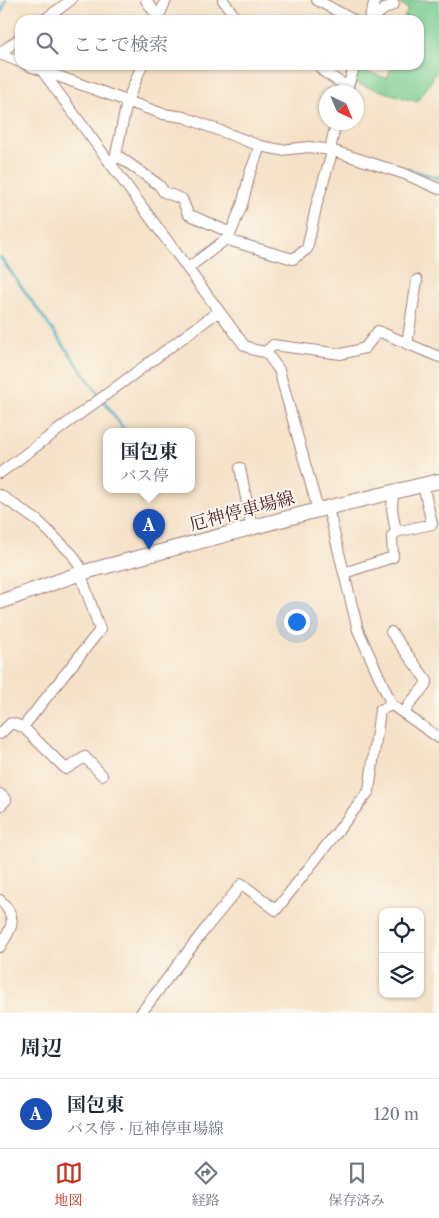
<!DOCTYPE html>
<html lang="ja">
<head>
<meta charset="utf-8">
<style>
	:root { --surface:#fff; --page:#f6f6f7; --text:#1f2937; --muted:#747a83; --line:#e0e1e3; --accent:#c8321e }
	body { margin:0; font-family:"Libre Caslon Text","Noto Serif JP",serif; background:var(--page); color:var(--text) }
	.controls { position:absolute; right:15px; bottom:15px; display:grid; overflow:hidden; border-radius:10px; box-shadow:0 1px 4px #0004 }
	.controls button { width:45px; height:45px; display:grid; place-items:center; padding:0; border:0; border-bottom:1px solid var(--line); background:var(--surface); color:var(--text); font:25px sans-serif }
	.compass { position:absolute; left:319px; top:85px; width:45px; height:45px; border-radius:50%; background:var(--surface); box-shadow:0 1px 4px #0004; rotate:136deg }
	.you { position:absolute; left:296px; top:621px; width:18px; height:18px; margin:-12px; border:4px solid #fff; border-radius:50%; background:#1a73e8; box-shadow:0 0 0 8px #1a73e833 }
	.badge { display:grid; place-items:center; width:32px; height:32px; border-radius:50%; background:var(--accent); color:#fff; font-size:16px; font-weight:700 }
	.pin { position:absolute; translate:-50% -41px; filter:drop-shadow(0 1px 2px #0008) }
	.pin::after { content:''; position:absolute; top:26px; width:18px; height:15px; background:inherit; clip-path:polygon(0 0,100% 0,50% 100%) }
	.popup { position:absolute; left:103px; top:428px; width:92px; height:65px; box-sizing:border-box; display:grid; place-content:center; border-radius:10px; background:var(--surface); filter:drop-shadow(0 1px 4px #0005); font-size:16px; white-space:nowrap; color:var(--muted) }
	.popup b { font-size:19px; color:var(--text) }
	.popup::after { content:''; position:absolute; left:50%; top:100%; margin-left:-10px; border:10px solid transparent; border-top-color:var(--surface) }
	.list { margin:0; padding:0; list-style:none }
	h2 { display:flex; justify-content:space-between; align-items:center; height:65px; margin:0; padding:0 20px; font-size:21px }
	h2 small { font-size:16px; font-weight:400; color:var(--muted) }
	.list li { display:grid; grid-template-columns:32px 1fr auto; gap:15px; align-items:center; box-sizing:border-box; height:70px; padding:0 20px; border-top:1px solid var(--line) }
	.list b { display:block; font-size:19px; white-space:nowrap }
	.list p { margin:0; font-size:16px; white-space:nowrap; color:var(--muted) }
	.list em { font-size:16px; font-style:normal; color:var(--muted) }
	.icon { flex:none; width:28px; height:28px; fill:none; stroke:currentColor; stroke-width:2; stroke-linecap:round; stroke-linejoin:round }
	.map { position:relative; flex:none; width:439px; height:1013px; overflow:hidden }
	.search { position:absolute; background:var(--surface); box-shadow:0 1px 4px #0004; left:15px; right:15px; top:15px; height:55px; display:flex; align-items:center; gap:12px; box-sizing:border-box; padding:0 18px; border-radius:15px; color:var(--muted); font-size:19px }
	.sheet { height:135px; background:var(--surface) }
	nav { display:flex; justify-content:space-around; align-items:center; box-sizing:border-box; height:70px; border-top:1px solid var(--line); background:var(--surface); font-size:14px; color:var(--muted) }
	nav a { display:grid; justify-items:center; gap:2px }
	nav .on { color:var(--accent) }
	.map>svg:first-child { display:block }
</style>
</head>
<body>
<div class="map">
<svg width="439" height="1013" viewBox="0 0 439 1013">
	<rect width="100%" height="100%" fill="#fbf7ec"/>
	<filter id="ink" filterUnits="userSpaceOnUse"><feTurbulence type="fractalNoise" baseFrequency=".02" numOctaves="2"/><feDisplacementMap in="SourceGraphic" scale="10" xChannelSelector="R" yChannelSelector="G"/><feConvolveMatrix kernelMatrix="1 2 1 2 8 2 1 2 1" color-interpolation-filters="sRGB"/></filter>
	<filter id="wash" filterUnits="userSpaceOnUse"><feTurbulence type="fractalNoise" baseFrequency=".0096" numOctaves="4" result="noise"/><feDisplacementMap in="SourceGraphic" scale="20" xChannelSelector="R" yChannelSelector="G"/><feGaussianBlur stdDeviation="1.12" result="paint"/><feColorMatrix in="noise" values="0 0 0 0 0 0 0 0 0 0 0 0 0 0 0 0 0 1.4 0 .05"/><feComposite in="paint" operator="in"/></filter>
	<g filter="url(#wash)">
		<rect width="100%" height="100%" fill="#f4e1c7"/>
		<path fill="#72c98e" stroke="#5e745c" d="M380,0H439V66L431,82L417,102L352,82L357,69L387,78L392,66L396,68L397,65H419V20H403L408,9L394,1L375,12Z"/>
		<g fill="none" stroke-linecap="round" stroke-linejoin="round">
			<path stroke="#40aac0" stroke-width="2.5" d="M0,17L6,0
				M397,166L439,178
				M0,257L100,396
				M103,400L125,431"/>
		</g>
	</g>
	<g filter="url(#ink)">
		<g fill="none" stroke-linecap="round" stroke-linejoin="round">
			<defs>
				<path id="minor" d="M146,0L158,17
					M223,0L237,20
					M317,0L353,20
					M44,20L71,0
					M157,20L166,0
					M369,20L375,0
					M371,20L383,10L394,4
					M0,53L20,38
					M0,54L20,62
					M27,65L163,114L184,117L260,146L281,150L309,147L331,150L405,174L439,189
					M318,65L324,72L348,87
					M43,72L244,345L254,350L266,352L279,370L318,510
					M346,92L355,65
					M117,155L159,185L164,192L182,199L188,214L231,233
					M115,159L127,102L142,65
					M229,237L231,241L293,259L307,249L317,203L331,156V145L336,122
					M188,268L229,237L242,205L250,173L260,146
					M407,344L417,280
					M266,352L273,345L341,354L365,348L378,331L439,357
					M240,468L252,528
					M0,473L219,311
					M393,491L392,509L396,532L432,524L423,485
					M0,495L38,521L72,554L79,565L84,584L100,630L23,727L11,723L0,734
					M344,573L393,557L392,536L396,532
					M391,632L427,681C421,695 410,698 405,713
					M392,705L439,738
					M23,727L66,769L85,757L102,775
					M0,794L6,800L0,806
					M0,900C19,919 12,927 0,947
					M141,1013L206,928L242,884L276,910L369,791L380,710L392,705L358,630L328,508"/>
				<path id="secondary" d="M0,602L81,573L318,510L439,481"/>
			</defs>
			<use href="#minor" stroke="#9f8079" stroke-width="12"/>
			<use href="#secondary" stroke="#9f8079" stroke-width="16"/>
			<use href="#minor" stroke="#fff" stroke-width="10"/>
			<use href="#secondary" stroke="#fff" stroke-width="14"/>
		</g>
	</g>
	<g text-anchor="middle" stroke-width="4.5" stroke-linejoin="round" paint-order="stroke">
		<g font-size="18" fill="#4a1f2b" stroke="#fbf7ec">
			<text transform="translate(242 511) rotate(-15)" y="6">厄神停車場線</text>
		</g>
	</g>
</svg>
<div class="controls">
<button><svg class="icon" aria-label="locate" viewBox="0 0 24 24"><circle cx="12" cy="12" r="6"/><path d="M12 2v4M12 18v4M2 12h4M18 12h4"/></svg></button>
<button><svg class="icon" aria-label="layers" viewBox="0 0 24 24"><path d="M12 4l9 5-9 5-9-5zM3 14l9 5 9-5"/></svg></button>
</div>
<svg class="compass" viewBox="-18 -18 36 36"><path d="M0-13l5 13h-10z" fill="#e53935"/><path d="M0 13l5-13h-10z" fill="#747a83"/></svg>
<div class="you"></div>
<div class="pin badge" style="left:149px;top:550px;background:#1a4fb4">A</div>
<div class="popup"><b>国包東</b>バス停</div>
<div class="search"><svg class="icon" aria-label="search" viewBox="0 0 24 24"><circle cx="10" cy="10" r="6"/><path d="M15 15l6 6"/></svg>ここで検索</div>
</div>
<section class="sheet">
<h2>周辺<small></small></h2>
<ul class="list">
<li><span class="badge" style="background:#1a4fb4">A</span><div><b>国包東</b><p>バス停 · 厄神停車場線</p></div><em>120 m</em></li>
</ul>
</section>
<nav>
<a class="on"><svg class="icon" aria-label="map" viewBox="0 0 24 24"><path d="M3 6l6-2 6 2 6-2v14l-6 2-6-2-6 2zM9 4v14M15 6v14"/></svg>地図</a>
<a><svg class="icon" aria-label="directions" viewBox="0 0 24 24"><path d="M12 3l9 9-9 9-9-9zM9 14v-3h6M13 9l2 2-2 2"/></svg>経路</a>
<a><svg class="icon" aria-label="saved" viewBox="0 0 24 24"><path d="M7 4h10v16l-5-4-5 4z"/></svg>保存済み</a>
</nav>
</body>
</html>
